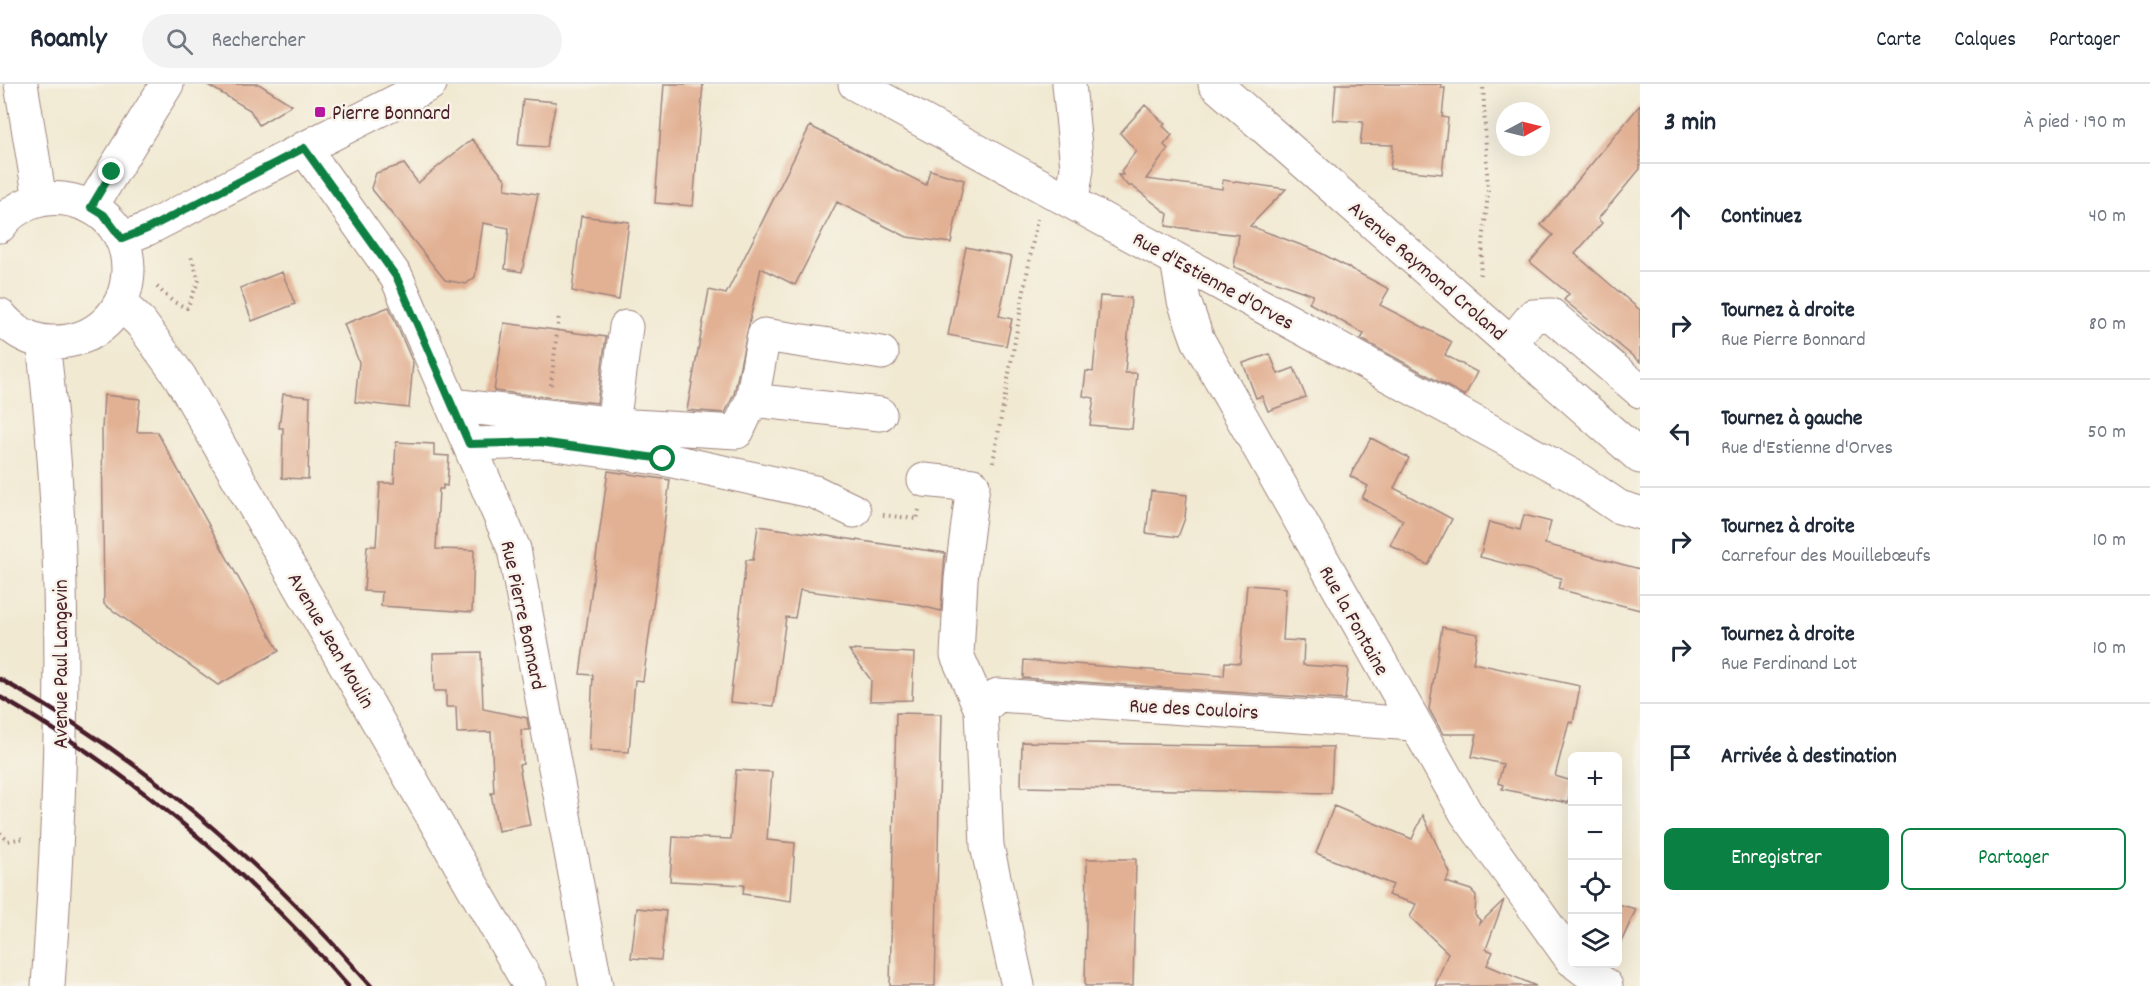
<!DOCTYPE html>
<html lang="fr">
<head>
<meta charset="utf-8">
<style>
	:root { --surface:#fff; --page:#f2f2f3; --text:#1f2937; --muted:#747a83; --line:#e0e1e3; --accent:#0b8043 }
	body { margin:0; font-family:Dekko,sans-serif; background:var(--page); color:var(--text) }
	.controls { position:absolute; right:18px; bottom:18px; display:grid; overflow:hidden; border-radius:9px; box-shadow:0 6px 24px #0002 }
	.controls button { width:54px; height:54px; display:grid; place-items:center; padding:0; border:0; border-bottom:2px solid var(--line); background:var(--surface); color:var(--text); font:30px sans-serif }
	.compass { position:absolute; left:1496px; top:18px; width:54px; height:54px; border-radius:50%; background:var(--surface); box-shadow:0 6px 24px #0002; rotate:83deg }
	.stop { position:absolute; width:18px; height:18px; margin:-14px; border:4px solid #0b8043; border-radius:50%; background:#fff }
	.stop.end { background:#0b8043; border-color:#fff; box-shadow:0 2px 6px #0008 }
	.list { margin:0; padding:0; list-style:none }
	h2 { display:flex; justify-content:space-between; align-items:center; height:78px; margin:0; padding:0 24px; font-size:26px }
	h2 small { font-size:20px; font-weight:400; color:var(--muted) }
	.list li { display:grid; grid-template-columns:39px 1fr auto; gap:18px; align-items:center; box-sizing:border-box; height:108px; padding:0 24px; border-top:2px solid var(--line) }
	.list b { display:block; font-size:22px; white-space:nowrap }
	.list p { margin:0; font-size:20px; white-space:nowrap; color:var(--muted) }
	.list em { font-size:20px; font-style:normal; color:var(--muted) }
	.actions { display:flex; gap:12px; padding:18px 24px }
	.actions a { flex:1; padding:14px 0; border:2px solid var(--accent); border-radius:9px; text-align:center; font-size:21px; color:var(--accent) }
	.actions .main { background:var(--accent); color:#fff }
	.icon { flex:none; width:33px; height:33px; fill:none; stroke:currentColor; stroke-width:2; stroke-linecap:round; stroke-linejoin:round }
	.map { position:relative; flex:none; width:1640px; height:902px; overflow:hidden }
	header { display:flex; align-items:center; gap:36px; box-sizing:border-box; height:84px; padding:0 30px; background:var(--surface); border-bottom:2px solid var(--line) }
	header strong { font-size:28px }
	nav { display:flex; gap:33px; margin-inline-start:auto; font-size:21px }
	.search { width:420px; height:54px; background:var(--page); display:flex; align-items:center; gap:15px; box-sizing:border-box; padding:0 21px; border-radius:33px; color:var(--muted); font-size:22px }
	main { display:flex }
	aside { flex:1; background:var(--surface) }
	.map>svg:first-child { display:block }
</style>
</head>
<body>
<header>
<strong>Roamly</strong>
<div class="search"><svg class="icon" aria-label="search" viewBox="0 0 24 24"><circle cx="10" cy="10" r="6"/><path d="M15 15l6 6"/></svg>Rechercher</div>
<nav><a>Carte</a><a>Calques</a><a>Partager</a></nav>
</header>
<main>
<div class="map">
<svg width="1640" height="902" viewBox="0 0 1640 902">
	<rect width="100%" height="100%" fill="#f7f3e8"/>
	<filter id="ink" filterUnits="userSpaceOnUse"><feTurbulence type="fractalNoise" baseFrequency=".0167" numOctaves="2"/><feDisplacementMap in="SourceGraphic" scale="12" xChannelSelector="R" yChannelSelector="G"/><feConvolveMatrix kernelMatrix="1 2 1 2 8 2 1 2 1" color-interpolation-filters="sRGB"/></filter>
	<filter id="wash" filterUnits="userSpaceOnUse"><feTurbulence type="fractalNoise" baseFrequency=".008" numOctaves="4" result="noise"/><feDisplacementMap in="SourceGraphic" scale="24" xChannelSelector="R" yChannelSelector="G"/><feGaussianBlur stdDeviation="1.35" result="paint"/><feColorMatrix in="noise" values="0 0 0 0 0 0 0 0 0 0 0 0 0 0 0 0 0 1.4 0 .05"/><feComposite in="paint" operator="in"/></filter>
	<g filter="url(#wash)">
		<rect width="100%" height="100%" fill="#f1e9d2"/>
		<g id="blocks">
			<path fill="#e2b093" d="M206,0H259L292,21L259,41L250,26Z
				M664,0H703L693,122L655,119Z
				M1336,0H1441V4H1445L1442,33L1448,34L1442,90L1390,85L1393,61L1360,60L1363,38L1333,36Z
				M523,15L556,18L547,63L518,61Z
				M1145,21L1165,40L1163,42L1172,51L1164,61L1168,65L1146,95L1222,105L1223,96L1286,105L1250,142L1317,167L1389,205L1380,221L1452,258L1445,271L1477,288L1465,312L1361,255L1364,250L1309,219L1313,211L1234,183L1239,151L1166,142L1168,130L1132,102H1128L1118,91H1123L1121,87L1136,67L1120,49Z
				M1640,21V85L1598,135L1602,139L1575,170L1640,226V278L1564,216L1569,210L1530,178L1553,151L1541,141Z
				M810,42L926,101L930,86L964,96L951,159L907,153L837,118L795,201L761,184L734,310L725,329L687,326L709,206L726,210Z
				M472,55L506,96L505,105L538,110L522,188L505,185L509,144L483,139L475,193L466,200L445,196L371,104L376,89L404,80L418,99Z
				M581,132L629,138L619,216L572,207Z
				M966,163L1012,173L999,232L1012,235L1006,262L948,251Z
				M282,188L295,220L252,237L240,204Z
				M1100,212L1131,214L1125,289H1137L1132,345L1090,341L1094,314L1083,312L1086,287L1093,288Z
				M389,223L413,279L409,324L355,318L359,278L344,240Z
				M504,239L606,253L597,319L494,307Z
				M1270,270L1278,290L1294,284L1306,313L1268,327L1262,312L1256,314L1243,279Z
				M283,310L310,313L308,395L282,394L283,344H279Z
				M104,311L140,315L137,348H157L279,567L218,601L104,520L102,345Z
				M1371,354L1409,374L1394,404L1452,435L1428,481L1390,461L1403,436L1362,414L1368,402L1350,392Z
				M396,358L434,360V371L449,372L447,402L443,401V405H439L436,465L474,466L472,528L381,522L382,508L364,507L367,462H376L380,399H394Z
				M608,387L670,396L643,597L635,596L629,668L589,666L593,591L580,590Z
				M1151,407L1187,411L1185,434L1178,453L1146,449Z
				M1524,431L1551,438L1545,460L1640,485V526L1558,505L1561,494L1480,473L1489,438L1520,446Z
				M758,442L945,469L941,527L917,521L800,506L795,534L786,533L774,622L730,618L746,476H753Z
				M1247,501L1286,504L1283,556L1304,557L1303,581L1348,584L1345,616L1023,594L1024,576L1224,592L1225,578L1240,579Z
				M1442,543L1478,550L1473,579L1580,602L1573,639L1569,638L1555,692L1572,697L1568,719L1502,705L1503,701L1498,699L1503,680L1472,673L1477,650H1443L1429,625Z
				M849,566L914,569L912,616L870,617L871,596Z
				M481,568L483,625L527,634L529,646H521L523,680L519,681L530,741L498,747L491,709H494L491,648L457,649L456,623H446V607H434L433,569Z
				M896,629L941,630L935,902H890Z
				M1022,658L1333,663L1331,709L1021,703Z
				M736,686L772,688L767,756L795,759L791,817L743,810L744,801L670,797L673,753L731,755Z
				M1334,722L1412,755L1423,731L1450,789L1446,798L1471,806L1476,811L1475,831L1480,836L1479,840L1504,816L1486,865L1493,868L1487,881L1536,902H1435L1448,869L1410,833L1416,820L1388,811L1393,801L1316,769Z
				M1087,775H1136L1133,902H1085Z
				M1617,820L1636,825L1618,865L1617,864Z
				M637,824L666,827L661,876L631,874Z"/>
		</g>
	</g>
	<g filter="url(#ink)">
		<use href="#blocks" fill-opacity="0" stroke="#9e847e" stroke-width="1.5"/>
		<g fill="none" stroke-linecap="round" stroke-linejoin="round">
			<defs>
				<path id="minor" d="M855,0L1573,392L1619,423L1640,429
					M1069,0L1077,84L1072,117
					M304,64L397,194L514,465L596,902
					M91,123L167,0
					M122,155L147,145L430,0
					M1177,176L1184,217L1198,256L1466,729L1572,876
					M1511,259L1533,232L1551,231L1640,307
					M752,316L764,251L882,269
					M452,321L633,342L737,348L752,316L880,330
					M613,340L626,243
					M469,360L540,358L663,375L815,408L854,427
					M924,396L973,401L961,495L957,571L981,626L987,762L1018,902
					M981,626L998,611L1413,640
					M1577,880L1606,902"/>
				<path id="major" d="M21,0L40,116
					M1215,0L1640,373
					M0,142C13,122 41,112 64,115C157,128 145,260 51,258C31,258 12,246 0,231
					M121,220L141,239L180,293L530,902
					M43,258C69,472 63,688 48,902"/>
			</defs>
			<use href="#minor" stroke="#9e847e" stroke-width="35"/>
			<use href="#major" stroke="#9e847e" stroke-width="35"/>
			<path stroke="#9e847e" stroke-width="4" stroke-dasharray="1.5 4.5" stroke-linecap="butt" d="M1480,191L1488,108L1483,0
				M157,203L172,217L187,224L199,196L191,172
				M551,301L559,230
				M993,378L1037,135
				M883,431L917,435L919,426
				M0,749L8,757L25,754"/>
			<use href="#minor" stroke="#fff" stroke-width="33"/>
			<use href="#major" stroke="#fff" stroke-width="33"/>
			<path stroke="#4a1f2b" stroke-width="4.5" d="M0,595C143,674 264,779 371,902
				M0,613C133,689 248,787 348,902"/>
		</g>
	</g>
	<g fill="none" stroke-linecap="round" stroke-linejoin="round" filter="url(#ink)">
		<path stroke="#0b8043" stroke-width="8" d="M112,88L91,123L104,131L122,155L147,145L304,64L397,194L469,360L540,358L663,375"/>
	</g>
	<rect fill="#b5179e" stroke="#f7f3e8" stroke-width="2" x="314" y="22" width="12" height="12" rx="3"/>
	<g text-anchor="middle" stroke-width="5" stroke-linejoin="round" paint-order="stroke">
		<g font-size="21" fill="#4a1f2b" stroke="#f7f3e8" text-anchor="start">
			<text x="332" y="35">Pierre Bonnard</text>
		</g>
		<g font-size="21" fill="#4a1f2b" stroke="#f7f3e8">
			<text transform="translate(1428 186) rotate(41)" y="7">Avenue Raymond Croland</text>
			<text transform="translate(1214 196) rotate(29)" y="7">Rue d'Estienne d'Orves</text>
			<text transform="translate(524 531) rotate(78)" y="7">Rue Pierre Bonnard</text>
			<text transform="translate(1355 536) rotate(61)" y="7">Rue la Fontaine</text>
			<text transform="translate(332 556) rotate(60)" y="7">Avenue Jean Moulin</text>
			<text transform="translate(60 580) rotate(-90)" y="7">Avenue Paul Langevin</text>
			<text transform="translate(1194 624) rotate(3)" y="7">Rue des Couloirs</text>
		</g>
	</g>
</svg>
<div class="controls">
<button>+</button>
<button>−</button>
<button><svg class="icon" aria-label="locate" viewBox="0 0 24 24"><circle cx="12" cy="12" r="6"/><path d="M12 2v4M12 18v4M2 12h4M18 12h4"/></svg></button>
<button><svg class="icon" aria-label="layers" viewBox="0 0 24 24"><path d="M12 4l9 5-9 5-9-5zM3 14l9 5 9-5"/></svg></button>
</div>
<svg class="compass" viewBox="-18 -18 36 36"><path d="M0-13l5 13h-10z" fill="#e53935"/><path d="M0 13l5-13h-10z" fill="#747a83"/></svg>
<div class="stop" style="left:663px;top:375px"></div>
<div class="stop end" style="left:112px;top:88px"></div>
</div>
<aside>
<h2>3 min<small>À pied · 190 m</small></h2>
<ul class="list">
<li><svg class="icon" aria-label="ahead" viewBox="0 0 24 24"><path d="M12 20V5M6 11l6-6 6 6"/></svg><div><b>Continuez</b></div><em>40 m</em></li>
<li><svg class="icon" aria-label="right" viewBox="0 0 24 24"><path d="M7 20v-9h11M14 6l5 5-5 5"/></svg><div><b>Tournez à droite</b><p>Rue Pierre Bonnard</p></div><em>80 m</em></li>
<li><svg class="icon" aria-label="left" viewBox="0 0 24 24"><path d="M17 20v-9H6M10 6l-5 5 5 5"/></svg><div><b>Tournez à gauche</b><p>Rue d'Estienne d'Orves</p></div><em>50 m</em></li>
<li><svg class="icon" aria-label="right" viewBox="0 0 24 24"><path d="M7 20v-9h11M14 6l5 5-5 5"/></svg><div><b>Tournez à droite</b><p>Carrefour des Mouillebœufs</p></div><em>10 m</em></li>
<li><svg class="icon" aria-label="right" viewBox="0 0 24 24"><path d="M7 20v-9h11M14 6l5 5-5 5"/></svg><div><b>Tournez à droite</b><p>Rue Ferdinand Lot</p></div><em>10 m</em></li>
<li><svg class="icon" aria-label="arrive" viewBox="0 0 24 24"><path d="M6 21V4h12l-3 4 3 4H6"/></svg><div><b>Arrivée à destination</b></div></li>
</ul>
<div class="actions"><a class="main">Enregistrer</a><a>Partager</a></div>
</aside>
</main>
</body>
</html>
